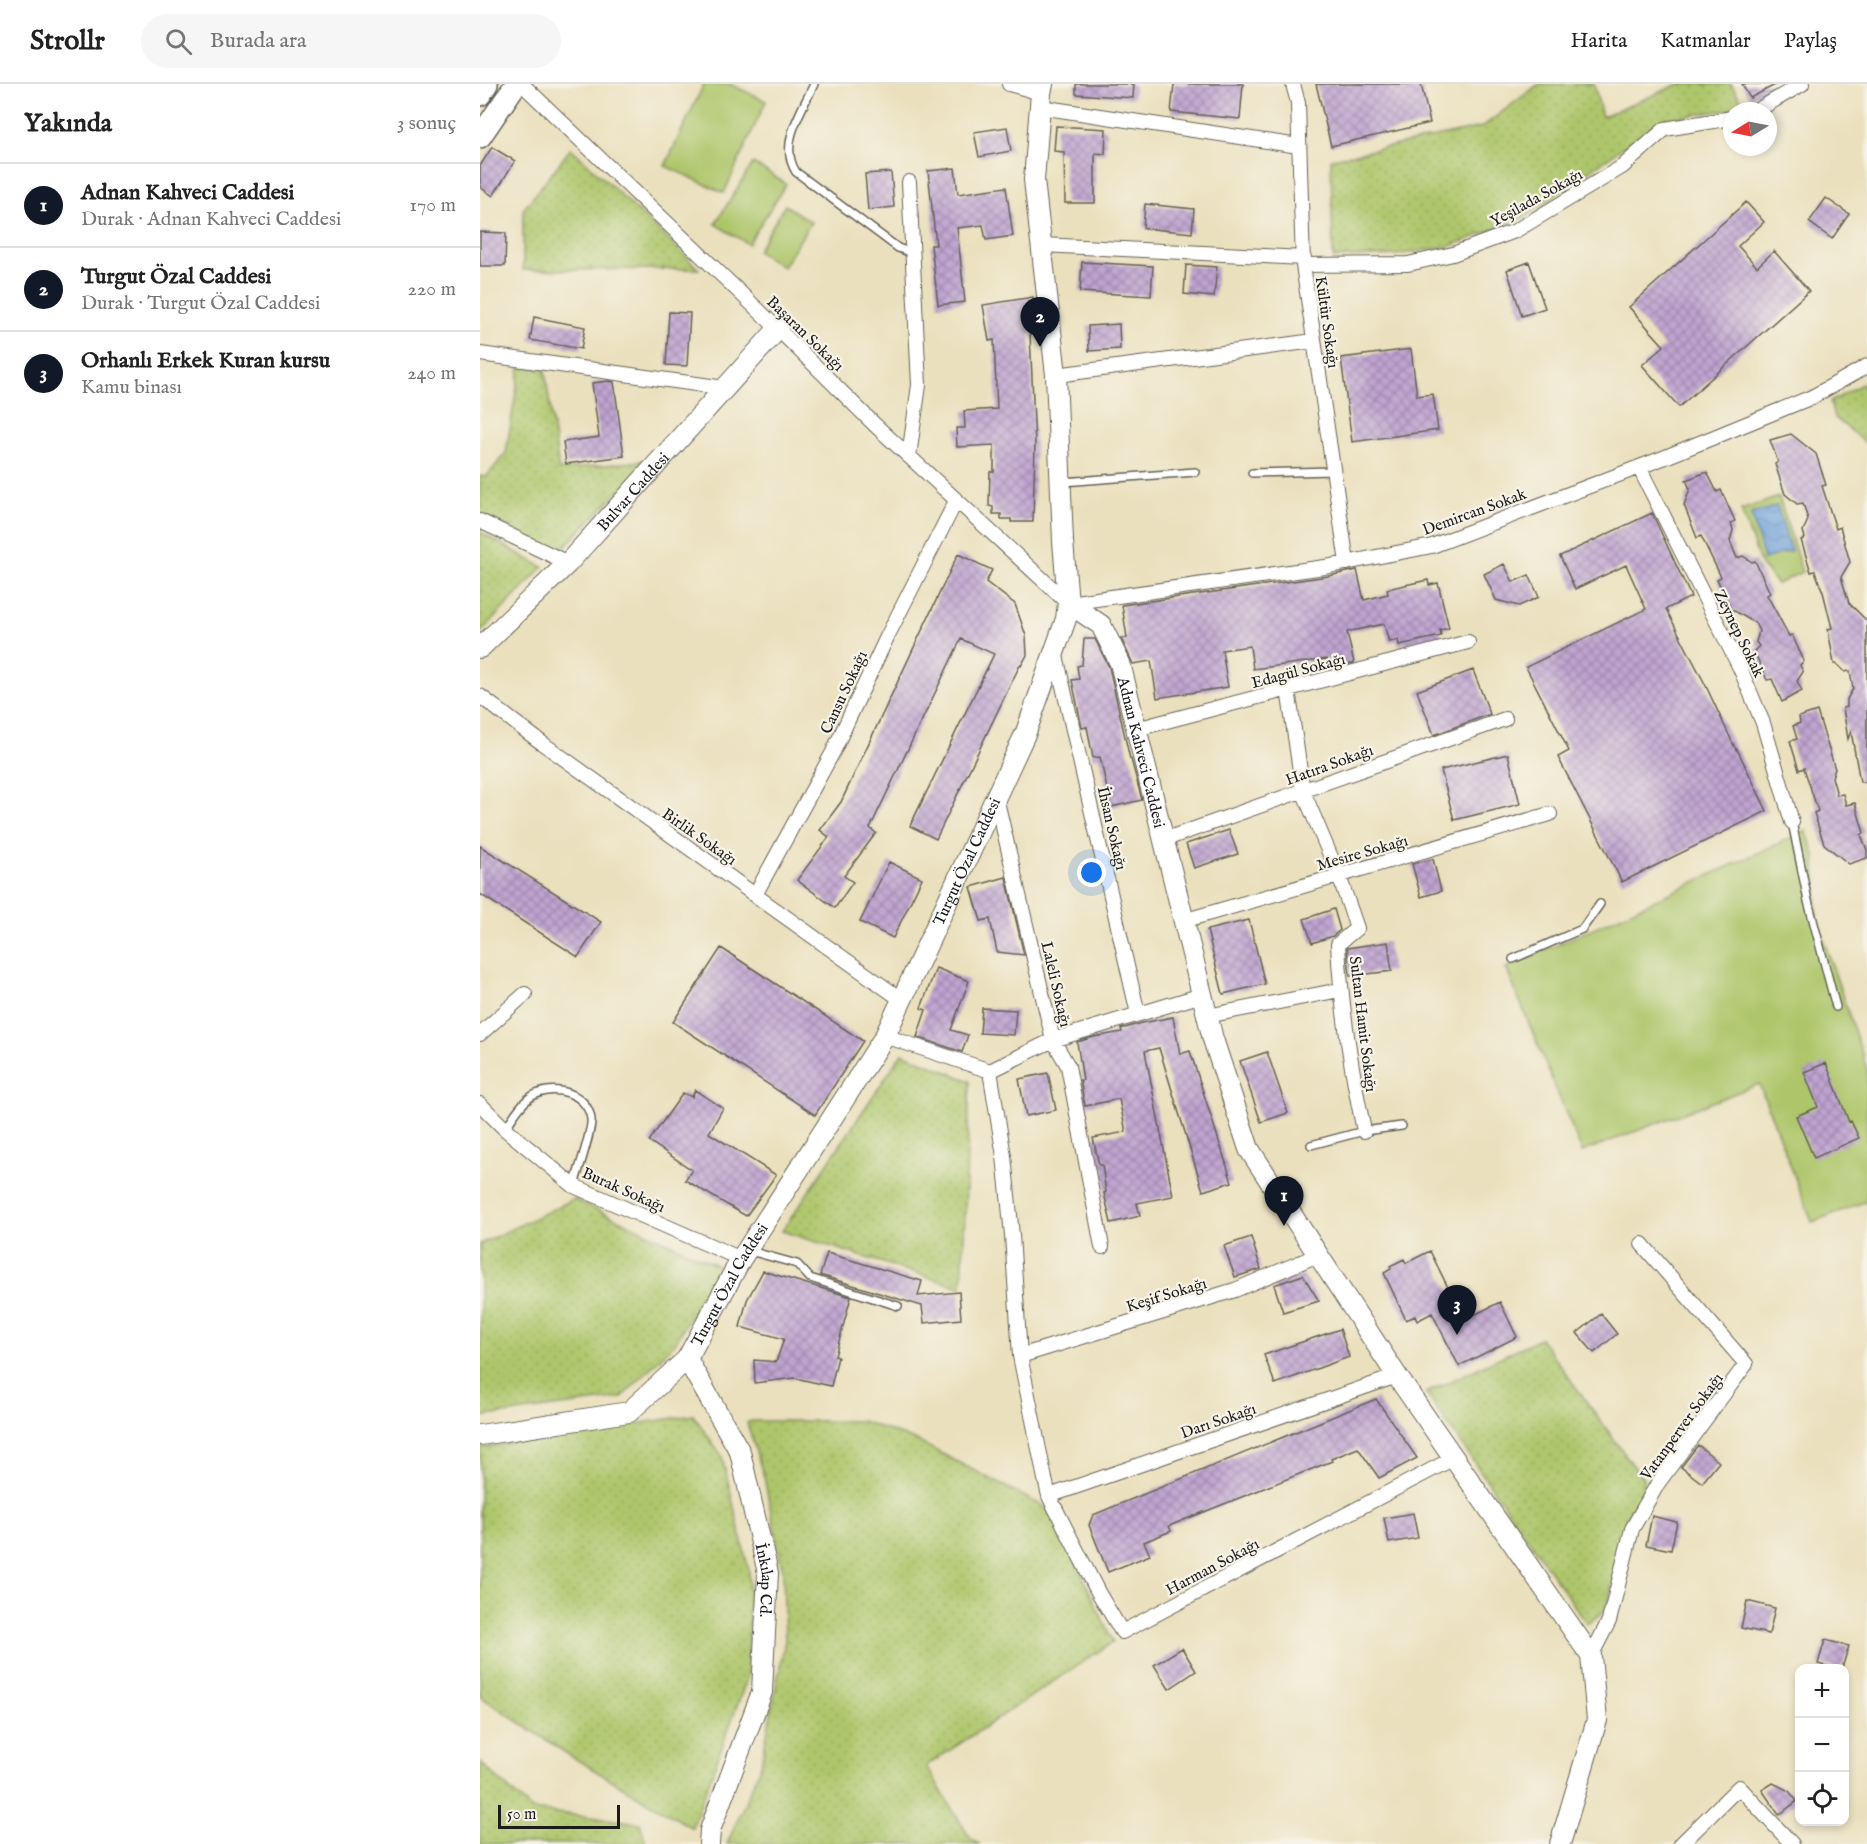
<!DOCTYPE html>
<html lang="tr">
<head>
<meta charset="utf-8">
<style>
	:root { --surface:#fff; --page:#f6f6f6; --text:#222; --muted:#767676; --line:#e0e0e0; --accent:#111827 }
	body { margin:0; font-family:"IM FELL English",serif; background:var(--page); color:var(--text) }
	.controls { position:absolute; right:18px; bottom:18px; display:grid; overflow:hidden; border-radius:12px; box-shadow:0 3px 9px #0003 }
	.controls button { width:54px; height:54px; display:grid; place-items:center; padding:0; border:0; border-bottom:2px solid var(--line); background:var(--surface); color:var(--text); font:30px sans-serif }
	.compass { position:absolute; left:1243px; top:18px; width:54px; height:54px; border-radius:50%; background:var(--surface); box-shadow:0 3px 9px #0003; rotate:260deg }
	.scale { position:absolute; left:18px; bottom:15px; width:122px; box-sizing:border-box; padding-left:6px; border:3px solid #1c1c1c; border-top:0; font-size:16px; line-height:21px; white-space:nowrap; color:#1c1c1c; -webkit-text-stroke:4px #f7f3e8; paint-order:stroke }
	.you { position:absolute; left:612px; top:789px; width:21px; height:21px; margin:-15px; border:4px solid #fff; border-radius:50%; background:#1a73e8; box-shadow:0 0 0 9px #1a73e833 }
	.badge { display:grid; place-items:center; width:39px; height:39px; border-radius:50%; background:var(--accent); color:#fff; font-size:20px; font-weight:700 }
	.pin { position:absolute; translate:-50% -50px; filter:drop-shadow(0 2px 3px #0008) }
	.pin::after { content:''; position:absolute; top:32px; width:21px; height:18px; background:inherit; clip-path:polygon(0 0,100% 0,50% 100%) }
	.list { margin:0; padding:0; list-style:none }
	h2 { display:flex; justify-content:space-between; align-items:center; height:78px; margin:0; padding:0 24px; font-size:26px }
	h2 small { font-size:20px; font-weight:400; color:var(--muted) }
	.list li { display:grid; grid-template-columns:39px 1fr auto; gap:18px; align-items:center; box-sizing:border-box; height:84px; padding:0 24px; border-top:2px solid var(--line) }
	.list b { display:block; font-size:22px; white-space:nowrap }
	.list p { margin:0; font-size:20px; white-space:nowrap; color:var(--muted) }
	.list em { font-size:20px; font-style:normal; color:var(--muted) }
	.icon { flex:none; width:33px; height:33px; fill:none; stroke:currentColor; stroke-width:2; stroke-linecap:round; stroke-linejoin:round }
	.map { position:relative; flex:none; width:1387px; height:1760px; overflow:hidden }
	header { display:flex; align-items:center; gap:36px; box-sizing:border-box; height:84px; padding:0 30px; background:var(--surface); border-bottom:2px solid var(--line) }
	header strong { font-size:28px }
	nav { display:flex; gap:33px; margin-inline-start:auto; font-size:21px }
	.search { width:420px; height:54px; background:var(--page); display:flex; align-items:center; gap:15px; box-sizing:border-box; padding:0 21px; border-radius:33px; color:var(--muted); font-size:22px }
	main { display:flex }
	aside { flex:1; background:var(--surface) }
	.map>svg:first-child { display:block }
</style>
</head>
<body>
<header>
<strong>Strollr</strong>
<div class="search"><svg class="icon" aria-label="search" viewBox="0 0 24 24"><circle cx="10" cy="10" r="6"/><path d="M15 15l6 6"/></svg>Burada ara</div>
<nav><a>Harita</a><a>Katmanlar</a><a>Paylaş</a></nav>
</header>
<main>
<aside>
<h2>Yakında<small>3 sonuç</small></h2>
<ul class="list">
<li><span class="badge">1</span><div><b>Adnan Kahveci Caddesi</b><p>Durak · Adnan Kahveci Caddesi</p></div><em>170 m</em></li>
<li><span class="badge">2</span><div><b>Turgut Özal Caddesi</b><p>Durak · Turgut Özal Caddesi</p></div><em>220 m</em></li>
<li><span class="badge">3</span><div><b>Orhanlı Erkek Kuran kursu</b><p>Kamu binası</p></div><em>240 m</em></li>
</ul>
</aside>
<div class="map">
<svg width="1387" height="1760" viewBox="0 0 1387 1760">
	<defs>
		<pattern id="grass-dots" width="8" height="8" patternUnits="userSpaceOnUse" patternTransform="scale(1.5)"><rect width="8" height="8" fill="#aec66b"/><path d="M2 2h.1M6 6h.1" fill="none" stroke="#95aa5c" stroke-width="1.8" stroke-linecap="round"/></pattern>
		<pattern id="water-waves" width="16" height="10" patternUnits="userSpaceOnUse" patternTransform="scale(1.5)"><rect width="16" height="10" fill="#6fa1da"/><path d="M0 5q4-4 8 0t8 0" fill="none" stroke="#5a82b0"/></pattern>
		<pattern id="building-cross-hatch" width="8" height="8" patternUnits="userSpaceOnUse" patternTransform="scale(1.5)"><rect width="8" height="8" fill="#c0a4d1"/><path d="M0 0l8 8M0 8l8-8" fill="none" stroke="#9b85a9"/></pattern>
	</defs>
	<rect width="100%" height="100%" fill="#f7f3e8"/>
	<filter id="ink" filterUnits="userSpaceOnUse"><feTurbulence type="fractalNoise" baseFrequency=".0167" numOctaves="2"/><feDisplacementMap in="SourceGraphic" scale="12" xChannelSelector="R" yChannelSelector="G"/><feConvolveMatrix kernelMatrix="1 2 1 2 8 2 1 2 1" color-interpolation-filters="sRGB"/></filter>
	<filter id="wash" filterUnits="userSpaceOnUse"><feTurbulence type="fractalNoise" baseFrequency=".008" numOctaves="4" result="noise"/><feDisplacementMap in="SourceGraphic" scale="24" xChannelSelector="R" yChannelSelector="G"/><feGaussianBlur stdDeviation="1.35" result="paint"/><feColorMatrix in="noise" values="0 0 0 0 0 0 0 0 0 0 0 0 0 0 0 0 0 1.4 0 .05"/><feComposite in="paint" operator="in"/></filter>
	<g filter="url(#wash)">
		<rect width="100%" height="100%" fill="#ebe0bd"/>
		<path fill="url(#grass-dots)" stroke="#657144" stroke-width="1.5" d="M1059,0H1114L1122,33L1199,0H1251L1265,23L1181,36L1045,133L971,162L916,171L853,174L851,75L1002,43Z
			M91,64L219,185L43,186V126Z
			M40,283L65,286L79,386L170,376L79,468L0,430V392L6,393L26,369Z
			M1387,297V360L1354,333L1350,318Z
			M0,448L63,483L0,549Z
			M422,969L490,997L482,1204L302,1147Z
			M94,1115L239,1182L195,1259L141,1314L0,1333V1160Z
			M1060,1254L1163,1395V1407L1147,1431L1127,1525L1107,1540L946,1309Z
			M213,1331L242,1372L269,1487L268,1592L212,1744L89,1671L0,1612V1364Z
			M271,1337H382L435,1356L567,1424L576,1434L633,1558L446,1682L490,1754L499,1760H247L281,1681L305,1556L303,1487L284,1393L267,1339Z
			M0,1678L52,1726L160,1739L166,1760H0Z"/>
		<path fill="#aec66b" stroke="#657144" stroke-width="1.5" d="M224,0H250L286,17L244,109L185,82Z
			M273,79L306,100L268,160L235,140Z
			M305,121L331,138L303,183L277,167Z
			M1299,413L1322,488L1297,500L1281,481L1261,426Z
			M1326,747L1335,771L1337,836L1387,985V1117L1332,1138L1279,1000L1102,1068L1026,884Z"/>
		<path fill="url(#water-waves)" stroke="#465e7b" stroke-width="1.5" d="M1297,422L1311,467L1284,475L1271,430Z"/>
		<g id="blocks">
			<path fill="url(#building-cross-hatch)" d="M596,0H654L653,14L596,10Z
				M694,0H763L760,35L691,28Z
				M836,0H941L950,39L851,62Z
				M1262,0H1297L1270,14Z
				M576,42L626,45L625,70L615,69V119H585L584,68L574,67Z
				M527,43L531,67L499,73L494,48Z
				M12,63L35,77L13,112L0,103V82Z
				M475,84L478,110L526,103L533,152L506,156L503,141L477,144L485,218L458,221L451,161H456L448,87Z
				M411,88L414,123L388,126L385,90Z
				M1346,114L1369,130L1352,155L1329,138Z
				M1266,118L1284,138L1258,162L1277,183L1294,167L1329,207L1199,323L1162,281L1184,262L1149,223Z
				M665,120L714,125L712,149L663,144Z
				M0,148L26,149L25,182H0Z
				M602,178L673,182L671,212L600,208Z
				M1049,178L1065,224L1042,232L1027,186Z
				M706,181L737,183L734,213L704,210Z
				M553,213L559,248L550,250L555,360L553,438H531V435H521V430H513V423L509,422L510,388H514V361L477,363L476,344H485L484,327L517,325L514,256L509,257L503,221Z
				M189,228L210,229L207,282L186,281Z
				M54,233L105,243L101,265L50,256Z
				M639,240L640,265L609,267L608,242Z
				M931,265L937,312L953,310L958,346L872,358L861,274Z
				M130,297L134,298L144,372L86,380L83,358L119,353L112,299Z
				M1311,350L1336,370L1346,401L1342,402L1356,445L1360,443L1370,478L1361,493L1369,519L1387,537V698H1380L1371,647L1368,655L1363,624L1367,623V615L1373,605L1370,587L1365,588L1357,580H1354L1348,545L1352,544L1343,508L1335,487L1331,488L1321,456L1325,454L1323,447L1328,436L1323,419L1317,420L1305,410L1295,380L1298,378L1290,356Z
				M1227,388L1237,408L1241,406L1255,437L1251,439L1253,446L1250,457L1257,474L1263,472L1272,478L1275,477L1290,509L1287,511L1309,552L1312,551L1324,577L1320,581L1323,588L1317,597L1322,607L1302,618L1292,595L1287,596L1274,567L1279,562L1276,558L1279,547L1275,539L1251,525L1237,495L1241,493L1221,452L1217,454L1204,421L1210,405L1206,396Z
				M1172,429L1211,513L1186,525L1225,600L1256,666L1257,665L1287,727L1142,798L1078,673L1089,667L1046,583L1166,525L1146,481L1095,505L1080,472Z
				M478,470L512,486L506,498L535,520L546,552L547,571L541,582L540,581L456,755L430,742L514,570L481,555L390,744L396,749L364,792L373,798L355,824L317,796L349,753L340,746L361,718Z
				M1024,480L1033,498L1049,491L1059,513L1039,522L1016,516L1004,490Z
				M877,486L884,516L908,510L907,505L948,496L949,501L958,499L969,544L960,546L961,552L919,561L918,556L909,558L904,540L867,548L874,579L849,585L847,575L773,585L770,562L742,566L748,603L677,614L671,577L653,580L641,554H647L642,521L849,492Z
				M604,555H615L629,583L650,675H651L662,716L631,723L620,673L613,674L607,643L602,644L592,596L599,595L597,582L602,581Z
				M993,586L1010,630L954,651L937,607Z
				M1337,627L1355,685L1352,693L1357,711L1363,710L1366,721L1375,719L1384,749L1381,751L1387,766V774L1369,780L1344,760L1334,729L1338,727L1324,684L1319,686L1310,657L1317,655L1313,642L1320,639L1319,633Z
				M1028,670L1040,720L974,736L961,686Z
				M749,746L758,770L714,784L706,760Z
				M0,762L121,838L98,873L0,810Z
				M953,775L961,807L941,813L932,780Z
				M409,778L442,794L413,854L380,838Z
				M526,793L544,871L517,868L510,835L501,837L491,803Z
				M854,825L860,846L853,852L832,859L824,835Z
				M769,836L785,900L743,910L727,846Z
				M908,858L912,887L870,892L867,864Z
				M241,864L383,957L335,1031L193,938Z
				M456,884L489,897L471,946L488,951L482,968L437,953L446,926L441,924Z
				M502,924L536,926L534,951L500,949Z
				M693,933L700,970L710,967L752,1098L723,1107L679,964L665,967L693,1112L657,1119L660,1132L631,1139L624,1109L626,1108L622,1081H619L613,1054L646,1048L639,1015L605,1022L600,996H603L597,958L614,953L642,948L641,945L662,939Z
				M787,968L808,1029L781,1038L760,977Z
				M1346,979L1369,1038L1371,1037L1379,1054L1334,1074L1316,1032L1338,1023L1324,988Z
				M568,989L576,1026L546,1032L539,995Z
				M215,1006L243,1024L229,1049L296,1091L266,1132L205,1096L212,1086L169,1057L203,1009L212,1013Z
				M771,1153L781,1185L755,1193L744,1162Z
				M950,1167L984,1236L1020,1218L1037,1253L979,1282L952,1229L937,1237L935,1232L926,1236L904,1189L911,1185L910,1182L924,1175L926,1179Z
				M347,1169L442,1197L438,1212L479,1208L481,1235L444,1239L442,1222L340,1191Z
				M283,1187L371,1213L355,1272L358,1273L351,1302L315,1294L275,1299L274,1276L296,1278L304,1255L260,1243L267,1216Z
				M823,1191L839,1217L803,1228L794,1201Z
				M1121,1230L1137,1250L1114,1269L1097,1249Z
				M860,1245L869,1273L795,1300L784,1271Z
				M896,1315L937,1374L899,1394L878,1364L851,1375L852,1377L689,1442L691,1447L664,1458L670,1471L628,1488L609,1441L613,1431Z
				M1218,1361L1239,1378L1222,1399L1201,1383Z
				M933,1429L938,1454L909,1459L904,1434Z
				M1172,1432L1197,1438L1191,1466L1166,1461Z
				M1267,1517L1295,1524L1289,1550L1261,1544Z
				M1345,1556L1369,1562L1362,1584H1354L1338,1580Z
				M702,1564L716,1587L689,1605L674,1581Z
				M1293,1699L1309,1707L1317,1717L1299,1731L1282,1706Z"/>
		</g>
	</g>
	<g filter="url(#ink)">
		<use href="#blocks" fill-opacity="0" stroke="#646154" stroke-width="1.5"/>
		<g fill="none" stroke-linecap="round" stroke-linejoin="round">
			<defs>
				<path id="lane" d="M334,0C322,27 298,60 316,88L418,164L432,169
					M772,389L854,387
					M583,398L715,388
					M1312,738L1328,817L1356,923
					M1033,875L1102,845L1120,820
					M25,1045C32,1035 38,1023 48,1015C68,999 107,1006 111,1035C113,1044 97,1090 94,1102
					M831,1061L884,1047L922,1042
					M270,1167L317,1180L330,1194L418,1222"/>
				<path id="street" d="M42,0L298,245L395,341L588,519L845,483L952,462L1183,374L1332,313L1387,282
					M529,0L561,9
					M813,0L818,19L823,181L867,479
					M560,23L819,62
					M1276,27L1322,0
					M429,98L439,301L429,372
					M562,161L824,174
					M823,181L928,180L973,170L1035,147L1142,83L1185,45L1252,34
					M0,270L245,304
					M576,291L834,257
					M1159,383L1260,584L1283,639L1312,738
					M0,437L88,479
					M575,567L658,930
					M808,605L823,707L859,792L877,844L858,860C861,924 871,985 884,1047
					M0,612L62,659L422,916
					M656,645L988,558
					M516,713L573,956L588,982L622,1163
					M683,756L1025,635
					M275,811L353,668L407,553L476,417
					M703,837L1070,730
					M727,932L860,906
					M0,950L45,910
					M405,952L510,987L573,956L722,911
					M510,987L524,1072L532,1151L540,1272L565,1395L569,1412L618,1508L642,1548L974,1374
					M0,1020L25,1045L94,1102L261,1175
					M540,1272L755,1206L838,1171
					M569,1412L917,1292
					M1111,1572L1129,1537L1152,1445L1178,1399L1266,1280L1162,1160
					M1201,1760L1259,1703L1312,1760"/>
				<g id="secondary">
					<path id="s1" d="M588,519L621,541L640,579L733,955L769,1065L917,1292L1111,1572L1117,1636L1080,1760"/>
					<path id="s2" d="M0,564L88,479L298,245"/>
					<path id="s3" d="M207,1275L260,1368L288,1489L282,1608L230,1746L229,1760"/>
					<path id="s4" d="M0,1351L149,1328L207,1275L261,1175L405,952L546,648L586,535L588,519L583,457L576,291L554,96L561,9L563,0"/>
				</g>
				<path id="primary" d="M0,11L7,0
					M0,53L36,0"/>
			</defs>
			<use href="#lane" stroke="#646154" stroke-width="10"/>
			<use href="#street" stroke="#646154" stroke-width="16"/>
			<use href="#secondary" stroke="#646154" stroke-width="22"/>
			<use href="#primary" stroke="#646154" stroke-width="24"/>
			<use href="#lane" stroke="#fff" stroke-width="7"/>
			<use href="#street" stroke="#fff" stroke-width="14"/>
			<use href="#secondary" stroke="#fff" stroke-width="20"/>
			<use href="#primary" stroke="#fff" stroke-width="21"/>
		</g>
	</g>
	<g text-anchor="middle" stroke-width="4.5" stroke-linejoin="round" paint-order="stroke">
		<g font-size="16" fill="#1c1c1c" stroke="#f7f3e8">
			<text transform="translate(1056 113) rotate(-29)" y="6">Yeşilada Sokağı</text>
			<text transform="translate(848 238) rotate(82)" y="6">Kültür Sokağı</text>
			<text transform="translate(326 249) rotate(44)" y="6">Başaran Sokağı</text>
			<text dy="6" stroke="none"><textPath href="#s2" startOffset="219">Bulvar Caddesi</textPath></text>
			<text transform="translate(994 427) rotate(-20)" y="6">Demircan Sokak</text>
			<text transform="translate(1260 549) rotate(64)" y="6">Zeynep Sokak</text>
			<text transform="translate(818 586) rotate(-15)" y="6">Edagül Sokağı</text>
			<text transform="translate(363 608) rotate(-65)" y="6">Cansu Sokağı</text>
			<text dy="6" stroke="none"><textPath href="#s1" startOffset="174">Adnan Kahveci Caddesi</textPath></text>
			<text transform="translate(849 680) rotate(-20)" y="6">Hatıra Sokağı</text>
			<text transform="translate(633 744) rotate(77)" y="6">İhsan Sokağı</text>
			<text transform="translate(220 752) rotate(35)" y="6">Birlik Sokağı</text>
			<text transform="translate(882 768) rotate(-16)" y="6">Mesire Sokağı</text>
			<text dy="6" stroke="none"><textPath href="#s4" startOffset="801">Turgut Özal Caddesi</textPath></text>
			<text transform="translate(577 900) rotate(77)" y="6">Laleli Sokağı</text>
			<text transform="translate(884 940) rotate(83)" y="6">Sultan Hamit Sokağı</text>
			<text transform="translate(144 1105) rotate(24)" y="6">Burak Sokağı</text>
			<text dy="6" stroke="none"><textPath href="#s4" startOffset="315">Turgut Özal Caddesi</textPath></text>
			<text transform="translate(686 1210) rotate(-17)" y="6">Keşif Sokağı</text>
			<text transform="translate(738 1336) rotate(-19)" y="6">Darı Sokağı</text>
			<text transform="translate(1201 1342) rotate(-54)" y="6">Vatanperver Sokağı</text>
			<text transform="translate(732 1482) rotate(-28)" y="6">Harman Sokağı</text>
			<text dy="6" stroke="none"><textPath href="#s3" startOffset="238">İnkılap Cd.</textPath></text>
		</g>
	</g>
</svg>
<div class="controls">
<button>+</button>
<button>−</button>
<button><svg class="icon" aria-label="locate" viewBox="0 0 24 24"><circle cx="12" cy="12" r="6"/><path d="M12 2v4M12 18v4M2 12h4M18 12h4"/></svg></button>
</div>
<svg class="compass" viewBox="-18 -18 36 36"><path d="M0-13l5 13h-10z" fill="#e53935"/><path d="M0 13l5-13h-10z" fill="#767676"/></svg>
<div class="scale">50 m</div>
<div class="you"></div>
<div class="pin badge" style="left:804px;top:1142px">1</div>
<div class="pin badge" style="left:560px;top:263px">2</div>
<div class="pin badge" style="left:977px;top:1251px">3</div>
</div>
</main>
</body>
</html>
